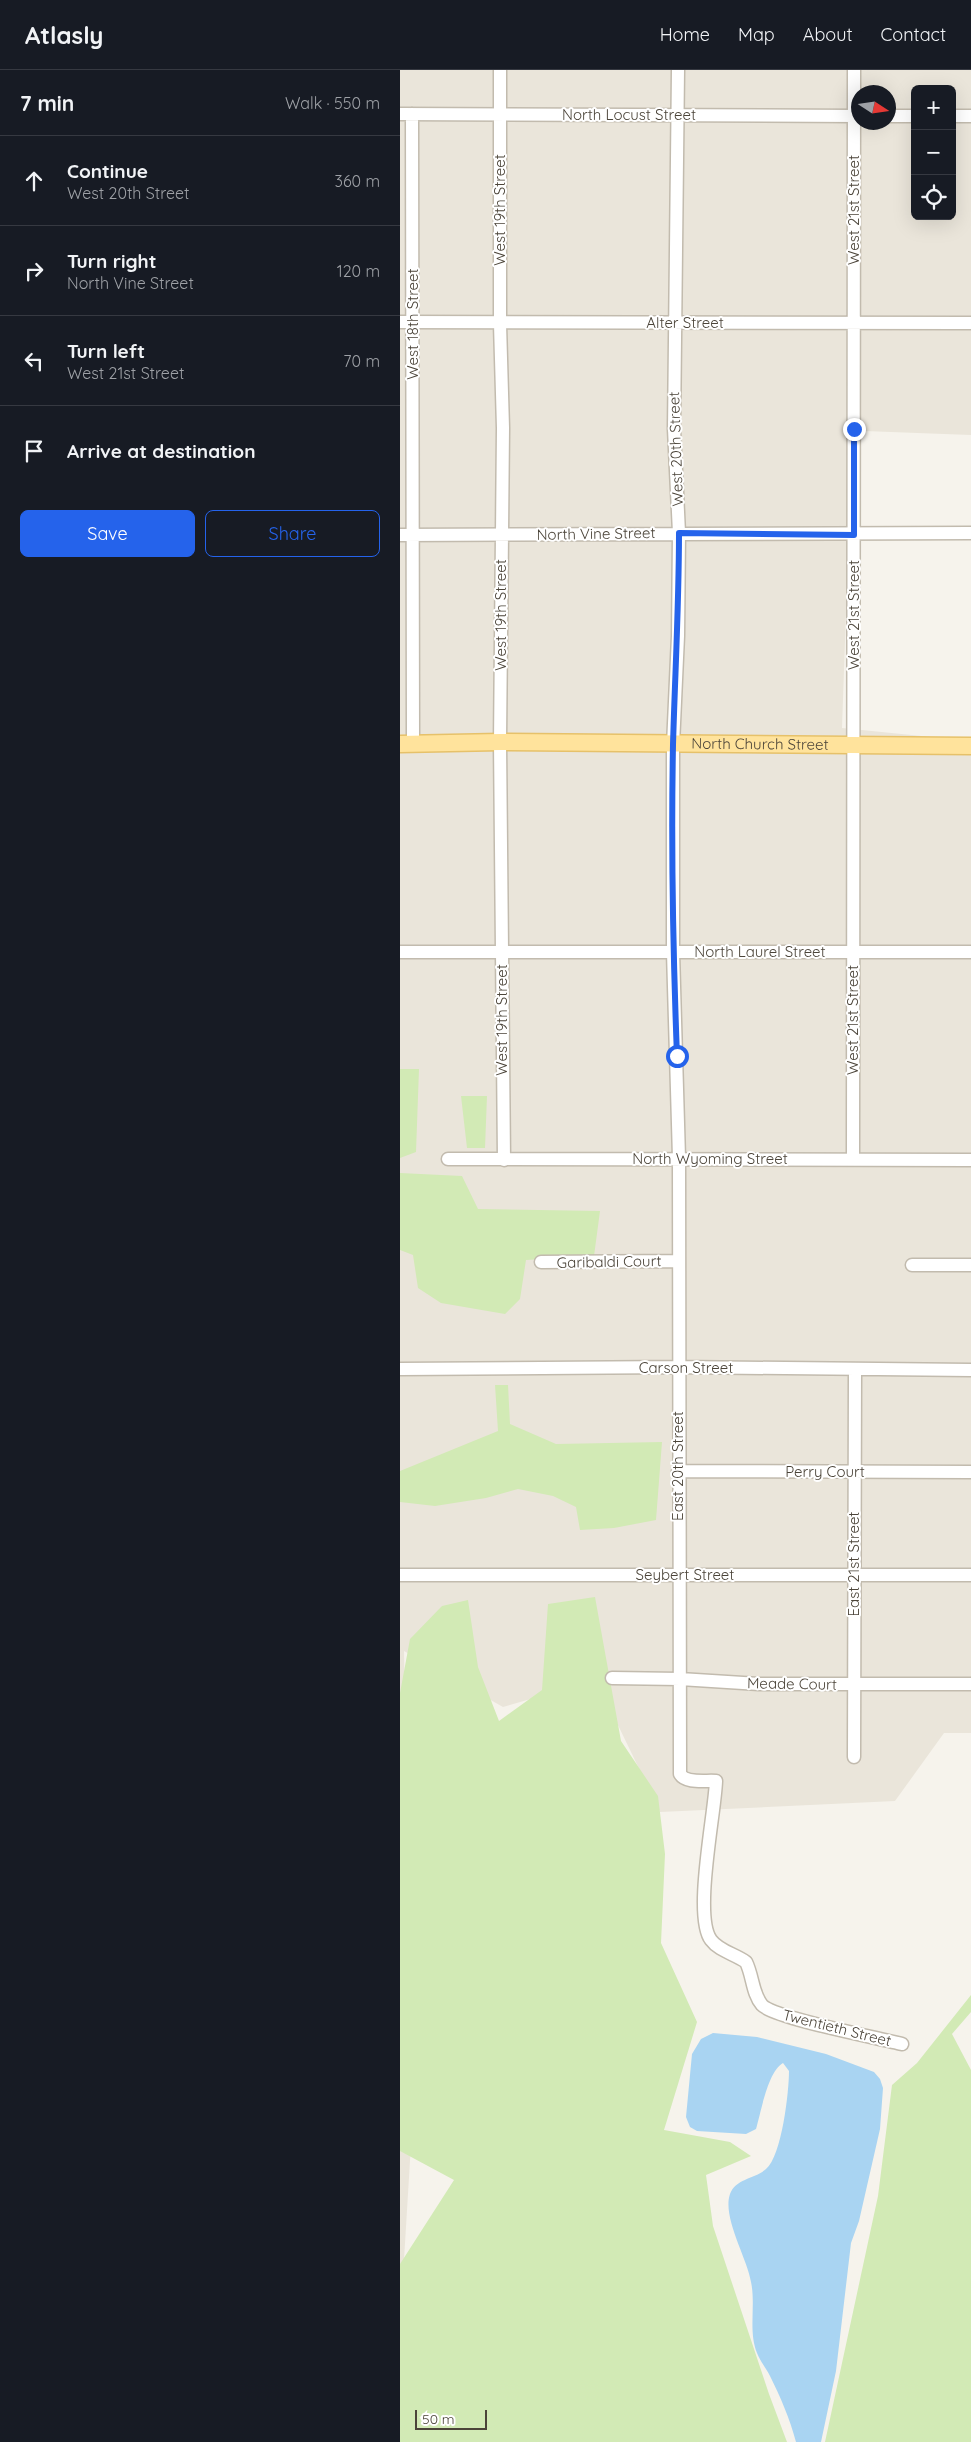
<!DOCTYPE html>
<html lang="en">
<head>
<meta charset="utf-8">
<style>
	:root { --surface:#171b24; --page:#20242c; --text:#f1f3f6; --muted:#9ea1a6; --line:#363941; --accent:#2563eb }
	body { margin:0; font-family:Quicksand,sans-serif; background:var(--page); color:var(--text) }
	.controls { position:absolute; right:15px; top:15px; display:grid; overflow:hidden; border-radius:8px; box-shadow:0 5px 20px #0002 }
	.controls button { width:45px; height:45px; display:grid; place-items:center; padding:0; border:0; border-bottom:1px solid var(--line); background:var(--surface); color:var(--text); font:25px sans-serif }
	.compass { position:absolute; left:451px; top:15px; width:45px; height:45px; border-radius:50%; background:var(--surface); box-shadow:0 5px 20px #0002; rotate:102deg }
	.scale { position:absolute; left:15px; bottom:12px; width:72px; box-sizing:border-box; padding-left:5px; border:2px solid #4b4439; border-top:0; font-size:14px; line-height:18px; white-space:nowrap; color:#4b4439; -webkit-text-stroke:4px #fff; paint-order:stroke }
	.stop { position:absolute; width:15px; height:15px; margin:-11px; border:4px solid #2563eb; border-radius:50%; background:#fff }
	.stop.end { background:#2563eb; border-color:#fff; box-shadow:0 1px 5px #0008 }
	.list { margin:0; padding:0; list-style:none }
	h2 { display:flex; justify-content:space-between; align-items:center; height:65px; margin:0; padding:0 20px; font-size:21px }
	h2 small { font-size:16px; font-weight:400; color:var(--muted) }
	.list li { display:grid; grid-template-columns:32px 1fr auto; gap:15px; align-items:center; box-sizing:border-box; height:90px; padding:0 20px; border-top:1px solid var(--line) }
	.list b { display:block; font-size:19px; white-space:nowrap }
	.list p { margin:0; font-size:16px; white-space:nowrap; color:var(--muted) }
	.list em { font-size:16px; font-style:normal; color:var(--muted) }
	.actions { display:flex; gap:10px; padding:15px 20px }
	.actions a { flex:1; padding:11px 0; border:1px solid var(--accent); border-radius:8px; text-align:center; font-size:18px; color:var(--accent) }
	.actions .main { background:var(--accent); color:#fff }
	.icon { flex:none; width:28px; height:28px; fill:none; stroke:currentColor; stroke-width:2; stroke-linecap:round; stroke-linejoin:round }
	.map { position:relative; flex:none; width:571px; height:2372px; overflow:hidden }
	header { display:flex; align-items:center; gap:30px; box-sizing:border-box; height:70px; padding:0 25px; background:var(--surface); border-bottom:1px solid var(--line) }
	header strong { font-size:24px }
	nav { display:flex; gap:28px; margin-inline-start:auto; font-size:18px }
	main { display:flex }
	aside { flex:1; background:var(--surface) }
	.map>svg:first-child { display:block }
</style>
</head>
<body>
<header>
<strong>Atlasly</strong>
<nav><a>Home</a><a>Map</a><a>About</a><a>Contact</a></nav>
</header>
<main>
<aside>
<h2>7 min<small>Walk · 550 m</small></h2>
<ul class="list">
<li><svg class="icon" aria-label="ahead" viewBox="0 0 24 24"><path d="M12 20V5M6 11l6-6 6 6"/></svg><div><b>Continue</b><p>West 20th Street</p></div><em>360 m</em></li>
<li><svg class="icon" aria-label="right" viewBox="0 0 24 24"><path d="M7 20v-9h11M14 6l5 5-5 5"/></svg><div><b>Turn right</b><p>North Vine Street</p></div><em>120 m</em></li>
<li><svg class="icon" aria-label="left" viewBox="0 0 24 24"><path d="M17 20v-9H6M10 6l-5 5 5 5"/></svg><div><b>Turn left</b><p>West 21st Street</p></div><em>70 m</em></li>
<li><svg class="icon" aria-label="arrive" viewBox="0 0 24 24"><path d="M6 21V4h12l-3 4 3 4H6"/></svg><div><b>Arrive at destination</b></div></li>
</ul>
<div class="actions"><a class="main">Save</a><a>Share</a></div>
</aside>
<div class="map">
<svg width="571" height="2372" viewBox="0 0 571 2372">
	<rect width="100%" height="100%" fill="#f6f3ec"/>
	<path fill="#eae5da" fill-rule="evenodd" d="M0,0H571V365L464,361L451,398L442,658L571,671V1663H544L495,1731L260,1742L173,1562L148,1624L103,1637L4,1581L13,2041L0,2256ZM515,19H552V146H515ZM458,22H488V52H458Z"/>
	<path fill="#d2eab5" d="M0,999H19L16,1082L0,1088Z
		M61,1026H87L85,1078H67Z
		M0,1103L62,1106L78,1139L200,1141L194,1186L126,1190L120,1229L105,1244L41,1233L18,1218L13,1185L0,1180Z
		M95,1315H108L110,1354L156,1374L262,1372L256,1450L214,1458L180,1460L176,1437L153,1426L118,1419L86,1428L35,1436L0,1432V1401L98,1361Z
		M195,1527L221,1671L258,1726L265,1784L261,1873L297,1952L264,2060L330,2072L351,2086L306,2105L313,2156L369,2324L387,2372H0V2194L54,2110L0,2081V1623L10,1569L42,1536L68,1530L78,1597L99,1651L142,1620L148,1534Z
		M571,1925V1942L552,1964L571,2000V2372H425L478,2126L492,2015L517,1993Z"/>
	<path fill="#a9d4f2" d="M313,1963L357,1967L426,1984L474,2002L480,2009L483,2018L480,2059L459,2151L451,2173L436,2301L421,2372H396C390,2349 380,2326 370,2306C366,2298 360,2291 357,2283C348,2261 356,2235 351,2212C347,2188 322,2147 330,2124C336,2108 355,2109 366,2099C382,2086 389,2021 389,2001L383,1993C368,2001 361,2042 356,2059L346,2064L297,2061L290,2057L286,2047L292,1984L301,1969Z"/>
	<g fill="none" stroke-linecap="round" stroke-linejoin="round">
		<defs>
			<path id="minor" d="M100,0V254L103,358L100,672L104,1090
				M278,0L274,359L279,463L278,566L273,675V882L279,1088L280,1704C286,1714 306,1710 316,1711C315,1743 293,1846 311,1870C319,1881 335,1884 346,1892C353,1906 352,1923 362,1935C374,1948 479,1968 502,1974
				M0,44L458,46
				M12,44L13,674
				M488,46H515
				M552,46H571
				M0,252L571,253
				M0,465L571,463
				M0,882H571
				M48,1089L571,1090
				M453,1089L454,0
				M141,1192L278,1191
				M512,1195H571
				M0,1299L278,1297L571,1300
				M278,1401L571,1402
				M0,1505H571
				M212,1608L280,1609L359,1614H571
				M454,1687L455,1300"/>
			<g id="major">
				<path id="s1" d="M0,674L100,672L571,676"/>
			</g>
		</defs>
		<use href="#minor" stroke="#c2bbae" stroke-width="15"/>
		<use href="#major" stroke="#e6c16a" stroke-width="19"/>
		<use href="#minor" stroke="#fff" stroke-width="12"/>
		<use href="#major" stroke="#ffe39c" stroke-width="16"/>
	</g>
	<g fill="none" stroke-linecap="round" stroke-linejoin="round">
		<path stroke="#2563eb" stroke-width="6" d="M277,986C273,882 271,778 273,675C275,604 279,534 279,463L454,465V359"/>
	</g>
	<g text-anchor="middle" stroke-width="4" stroke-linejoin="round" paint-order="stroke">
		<g font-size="15" fill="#4b4439" stroke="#fff">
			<text x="229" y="50">North Locust Street</text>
			<text transform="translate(100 140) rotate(-90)" y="5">West 19th Street</text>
			<text transform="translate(454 140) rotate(-90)" y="5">West 21st Street</text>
			<text x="285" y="258">Alter Street</text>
			<text transform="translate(13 254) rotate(-90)" y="5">West 18th Street</text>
			<text transform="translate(276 379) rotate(-92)" y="5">West 20th Street</text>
			<text transform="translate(196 464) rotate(-1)" y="5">North Vine Street</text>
			<text transform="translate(101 545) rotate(-90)" y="5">West 19th Street</text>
			<text transform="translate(454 545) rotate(-90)" y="5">West 21st Street</text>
			<text dy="5" stroke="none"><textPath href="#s1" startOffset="360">North Church Street</textPath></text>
			<text x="360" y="887">North Laurel Street</text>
			<text transform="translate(102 950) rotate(-90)" y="5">West 19th Street</text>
			<text transform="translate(453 950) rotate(-90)" y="5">West 21st Street</text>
			<text x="310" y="1094">North Wyoming Street</text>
			<text transform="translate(209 1192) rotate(-1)" y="5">Garibaldi Court</text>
			<text x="286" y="1303">Carson Street</text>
			<text transform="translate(278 1396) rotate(-90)" y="5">East 20th Street</text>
			<text x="425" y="1407">Perry Court</text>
			<text transform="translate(454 1494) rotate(-90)" y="5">East 21st Street</text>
			<text x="285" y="1510">Seybert Street</text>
			<text transform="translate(392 1614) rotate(1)" y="5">Meade Court</text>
			<text transform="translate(437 1958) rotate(14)" y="5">Twentieth Street</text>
		</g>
	</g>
</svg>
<div class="controls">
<button>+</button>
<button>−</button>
<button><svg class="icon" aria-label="locate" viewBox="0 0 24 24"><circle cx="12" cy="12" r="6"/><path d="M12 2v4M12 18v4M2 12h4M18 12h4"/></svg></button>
</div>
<svg class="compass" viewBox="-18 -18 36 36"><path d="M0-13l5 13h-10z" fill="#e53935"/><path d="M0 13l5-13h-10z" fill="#9ea1a6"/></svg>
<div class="scale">50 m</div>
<div class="stop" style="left:277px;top:986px"></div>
<div class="stop end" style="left:454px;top:359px"></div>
</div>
</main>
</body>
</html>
